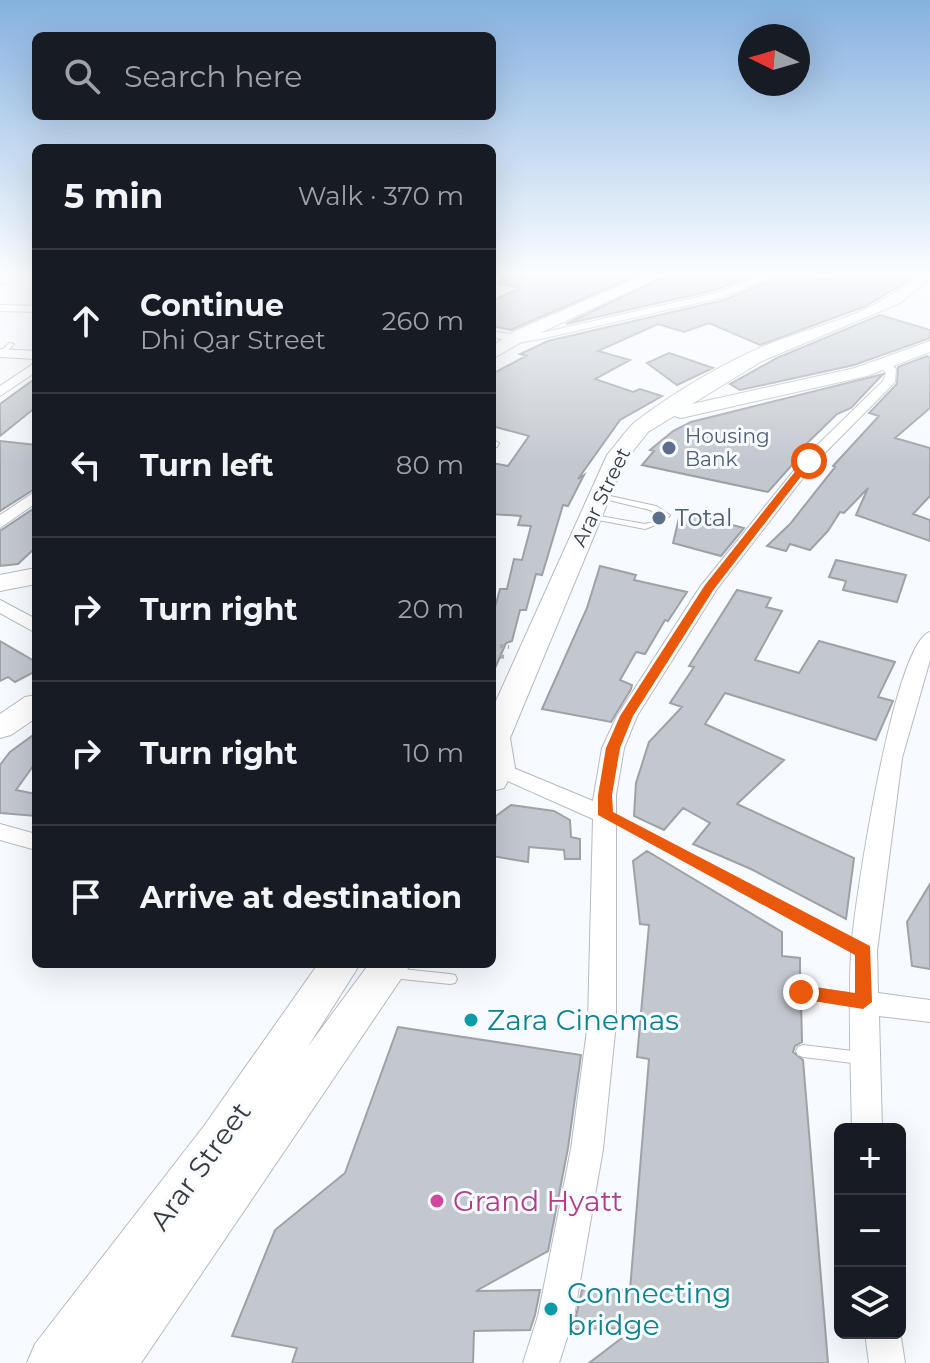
<!DOCTYPE html>
<html lang="en">
<head>
<meta charset="utf-8">
<style>
	:root { --surface:#171b24; --page:#20242c; --text:#f1f3f6; --muted:#9ea1a6; --line:#363941 }
	body { margin:0; font-family:Montserrat,sans-serif; background:var(--page); color:var(--text) }
	.controls { position:absolute; right:24px; bottom:24px; display:grid; overflow:hidden; border-radius:12px; box-shadow:0 8px 32px #0002 }
	.controls button { width:72px; height:72px; display:grid; place-items:center; padding:0; border:0; border-bottom:2px solid var(--line); background:var(--surface); color:var(--text); font:40px sans-serif }
	.compass { position:absolute; left:738px; top:24px; width:72px; height:72px; border-radius:50%; background:var(--surface); box-shadow:0 8px 32px #0002; rotate:275deg }
	.stop { position:absolute; width:24px; height:24px; margin:-18px; border:6px solid #ea580c; border-radius:50%; background:#fff }
	.stop.end { background:#ea580c; border-color:#fff; box-shadow:0 2px 8px #0008 }
	.list { margin:0; padding:0; list-style:none }
	h2 { display:flex; justify-content:space-between; align-items:center; height:104px; margin:0; padding:0 32px; font-size:34px }
	h2 small { font-size:26px; font-weight:400; color:var(--muted) }
	.list li { display:grid; grid-template-columns:52px 1fr auto; gap:24px; align-items:center; box-sizing:border-box; height:144px; padding:0 32px; border-top:2px solid var(--line) }
	.list b { display:block; font-size:30px; white-space:nowrap }
	.list p { margin:0; font-size:26px; white-space:nowrap; color:var(--muted) }
	.list em { font-size:26px; font-style:normal; color:var(--muted) }
	.icon { flex:none; width:44px; height:44px; fill:none; stroke:currentColor; stroke-width:2; stroke-linecap:round; stroke-linejoin:round }
	.map { position:relative; flex:none; width:930px; height:1363px; overflow:hidden }
	.search { position:absolute; background:var(--surface); box-shadow:0 8px 32px #0002; left:32px; top:32px; width:464px; height:88px; display:flex; align-items:center; gap:20px; box-sizing:border-box; padding:0 28px; border-radius:12px; color:var(--muted); font-size:30px }
	.panel { position:absolute; background:var(--surface); box-shadow:0 8px 32px #0002; left:32px; top:144px; width:464px; height:824px; border-radius:12px }
	.map>svg:first-child { display:block }
</style>
</head>
<body>
<div class="map">
<svg width="930" height="1363" viewBox="0 0 930 1363">
	<rect width="100%" height="100%" fill="#f7faff"/>
	<path fill="#c3c8cf" stroke="#9da2a9" stroke-width="2" d="M514,273H629L638,275L511,330L492,326V301L520,288L498,283Z
		M672,273L756,274L715,290L566,324Z
		M789,273L830,280L833,277L843,278L844,273H912L901,285L866,306L760,345L709,323L684,332L658,324L598,351L630,360L595,379L633,392L640,389L662,396L620,420L578,479L584,475L568,506L563,505L542,575L536,574L526,610H520L512,641L506,643L492,675V618L500,589H507L514,559L522,560L531,526L518,525L521,516L492,514V463L508,466L529,436L492,426V374L526,356L520,354L548,341L724,300Z
		M880,315L930,330V338L854,365L740,390L730,384L777,358Z
		M669,353L713,368L677,385L647,363Z
		M927,356L930,358V408L895,438L930,448V496L913,514L930,520V541L856,515L868,488L844,513L840,512L828,531L810,550L790,544L786,551L767,546L790,524L835,467L833,466L879,416L869,413L897,384L898,367Z
		M883,374L851,408L837,414L796,454L801,455L768,492L642,465L654,451L650,450L673,431L691,422Z
		M36,378V407L0,436V404Z
		M0,441L36,445V488L0,511Z
		M36,507V547L18,564L0,566V531Z
		M699,516L744,528L721,556L673,543L679,518Z
		M836,560L906,575L897,602L843,590L846,581L829,577Z
		M600,566L636,575L634,580L687,592L668,621L665,620L645,654L636,652L620,680L632,685L631,689L611,722L542,709L587,608Z
		M737,590L771,598L766,607L782,611L755,660L799,673L819,641L895,662L878,697L893,701L876,740L725,693L705,724L784,760L737,804L854,858L846,919L751,869L693,844L710,823L683,808L664,830L634,816L636,783L649,742L682,707L670,703L694,667L689,666Z
		M0,641L36,662V671L15,682L8,677L0,681Z
		M36,733V762L16,790L36,794V816L0,813V765L10,752Z
		M511,805L554,811L570,820L571,837L580,839V859H565L564,850L529,847L528,862L492,856L496,816Z
		M647,851L782,932V956L800,958V983L793,987L791,993L801,1001L802,1042L795,1046L793,1052L803,1060L828,1363H589L635,1328L573,1329L582,1290H630L649,1059L637,1057L649,925L640,924L633,861Z
		M930,884V969L912,966L907,922Z
		M398,1027L581,1055L568,1148L548,1251L476,1291L540,1290L535,1315L530,1330L474,1331L473,1363H292L297,1348L232,1336L275,1230L345,1173Z"/>
	<g fill="none" stroke-linecap="round" stroke-linejoin="round">
		<defs>
			<path id="lane" d="M0,273H5L0,275Z
				M9,343L14,344L4,354H0V352Z
				M596,493L656,506L670,515L669,517H663L650,510L596,497Z
				M588,514L645,524L657,521L661,523L645,529L588,518Z
				M392,968L450,974L455,975L457,979L455,983L450,984L392,978L387,977L385,973L387,969Z
				M801,986L862,995L867,997L869,1001L867,1005L862,1007L801,998L796,996L794,992L796,988Z
				M803,1045L861,1052L866,1054L868,1058L866,1062L861,1064L803,1057L798,1055L796,1051L798,1047Z"/>
			<path id="street" d="M499,273H511L492,283V276Z
				M768,273H781L723,297L541,339L516,343L492,337V331L516,335L541,333L716,293Z
				M0,305L36,306V312L0,311Z
				M0,349L36,351V359L0,357Z
				M36,362V372L0,396V386Z
				M881,362H889L896,369L895,382L814,464L717,589L637,716L624,748L616,795V1023L603,1149L574,1316L559,1363H523L538,1316L571,1149L588,1023L593,819L492,774V759L593,801L602,748L617,716L700,587L804,458L883,381L886,373L879,365Z
				M492,439L499,443L497,447L492,448Z
				M36,491V503L0,528V515Z
				M0,600L36,619V633L0,613Z
				M930,632V660L902,758L877,951L878,993L930,1000V1022L879,1016L882,1129H852C851,1070 848,1011 851,953C853,909 894,641 930,632Z
				M0,824L36,834V850L0,840Z
				M900,1331L905,1363H869L865,1333Z"/>
			<path id="secondary" d="M9,273H33L0,285V275Z
				M649,273H669L527,339L492,359V346L515,331Z
				M918,273H930V278L900,303L762,361L692,404L855,368L930,341V352L867,376L681,418L674,416L648,432L625,461L510,738L515,768L504,788L492,791V710L607,455C616,445 625,431 635,422C673,393 725,362 769,344C819,324 880,314 918,273Z
				M36,568V584L0,591V575Z
				M36,695V718L11,735L0,738V714L25,697Z
				M318,964H360L307,1048L369,964H411L141,1363H27L35,1344L204,1126Z"/>
		</defs>
		<use href="#lane" stroke="#b6bbc3" stroke-width="2"/>
		<use href="#street" stroke="#b6bbc3" stroke-width="2"/>
		<use href="#secondary" stroke="#b6bbc3" stroke-width="2"/>
		<path stroke="#adb0b4" stroke-width="4" stroke-dasharray="4 4" stroke-linecap="butt" d="M492,645L509,647
			M492,656L506,657"/>
		<path stroke="#adb0b4" stroke-width="5" stroke-dasharray="5 5" stroke-linecap="butt" d="M625,825L844,941"/>
		<use href="#lane" fill="#fff" fill-rule="evenodd"/>
		<use href="#street" fill="#fff" fill-rule="evenodd"/>
		<use href="#secondary" fill="#fff" fill-rule="evenodd"/>
	</g>
	<linearGradient id="sky" x2="0" y2="1"><stop stop-color="#85b1e0"/><stop offset="0.59" stop-color="#fbfdff"/><stop offset="1" stop-color="#fbfdff" stop-opacity="0"/></linearGradient>
	<rect width="930" height="463" fill="url(#sky)"/>
	<path fill="#ea580c" d="M805,459L813,461L714,589L633,716L620,748L612,795L613,812L870,946L872,1002L863,1009L801,999L792,992L801,985L855,993V955L598,815V795L606,748L620,716L705,585Z"/>
	<g fill="#5c6f8a" stroke="#f7faff" stroke-width="3">
		<circle cx="669" cy="448" r="8"/>
		<circle cx="659" cy="518" r="8"/>
	</g>
	<g fill="#0f9aa8" stroke="#f7faff" stroke-width="3">
		<circle cx="471" cy="1020" r="8"/>
		<circle cx="551" cy="1309" r="8"/>
	</g>
	<circle fill="#d1479c" stroke="#f7faff" stroke-width="3" cx="437" cy="1201" r="8"/>
	<g text-anchor="middle" stroke-width="6" stroke-linejoin="round" paint-order="stroke">
		<g font-size="20" fill="#4e5e75" stroke="#f7faff" text-anchor="start">
			<text x="685" y="443">Housing<tspan x="685" dy="23">Bank</tspan></text>
		</g>
		<g font-size="20" fill="#393b3e" stroke="#f7faff">
			<text transform="translate(601 497) rotate(-64)" y="7">Arar Street</text>
		</g>
		<g font-size="24" fill="#4e5e75" stroke="#f7faff" text-anchor="start">
			<text x="675" y="526">Total</text>
		</g>
		<g font-size="28" fill="#0d838f" stroke="#f7faff" text-anchor="start">
			<text x="487" y="1030">Zara Cinemas</text>
			<text x="567" y="1303">Connecting<tspan x="567" dy="32">bridge</tspan></text>
		</g>
		<g font-size="28" fill="#393b3e" stroke="#f7faff">
			<text transform="translate(200 1166) rotate(-54)" y="10">Arar Street</text>
		</g>
		<g font-size="28" fill="#b23c85" stroke="#f7faff" text-anchor="start">
			<text x="453" y="1211">Grand Hyatt</text>
		</g>
	</g>
</svg>
<div class="controls">
<button>+</button>
<button>−</button>
<button><svg class="icon" aria-label="layers" viewBox="0 0 24 24"><path d="M12 4l9 5-9 5-9-5zM3 14l9 5 9-5"/></svg></button>
</div>
<svg class="compass" viewBox="-18 -18 36 36"><path d="M0-13l5 13h-10z" fill="#e53935"/><path d="M0 13l5-13h-10z" fill="#9ea1a6"/></svg>
<div class="stop" style="left:809px;top:461px"></div>
<div class="stop end" style="left:801px;top:992px"></div>
<div class="search"><svg class="icon" aria-label="search" viewBox="0 0 24 24"><circle cx="10" cy="10" r="6"/><path d="M15 15l6 6"/></svg>Search here</div>
<section class="panel">
<h2>5 min<small>Walk · 370 m</small></h2>
<ul class="list">
<li><svg class="icon" aria-label="ahead" viewBox="0 0 24 24"><path d="M12 20V5M6 11l6-6 6 6"/></svg><div><b>Continue</b><p>Dhi Qar Street</p></div><em>260 m</em></li>
<li><svg class="icon" aria-label="left" viewBox="0 0 24 24"><path d="M17 20v-9H6M10 6l-5 5 5 5"/></svg><div><b>Turn left</b></div><em>80 m</em></li>
<li><svg class="icon" aria-label="right" viewBox="0 0 24 24"><path d="M7 20v-9h11M14 6l5 5-5 5"/></svg><div><b>Turn right</b></div><em>20 m</em></li>
<li><svg class="icon" aria-label="right" viewBox="0 0 24 24"><path d="M7 20v-9h11M14 6l5 5-5 5"/></svg><div><b>Turn right</b></div><em>10 m</em></li>
<li><svg class="icon" aria-label="arrive" viewBox="0 0 24 24"><path d="M6 21V4h12l-3 4 3 4H6"/></svg><div><b>Arrive at destination</b></div></li>
</ul>
</section>
</div>
</body>
</html>
